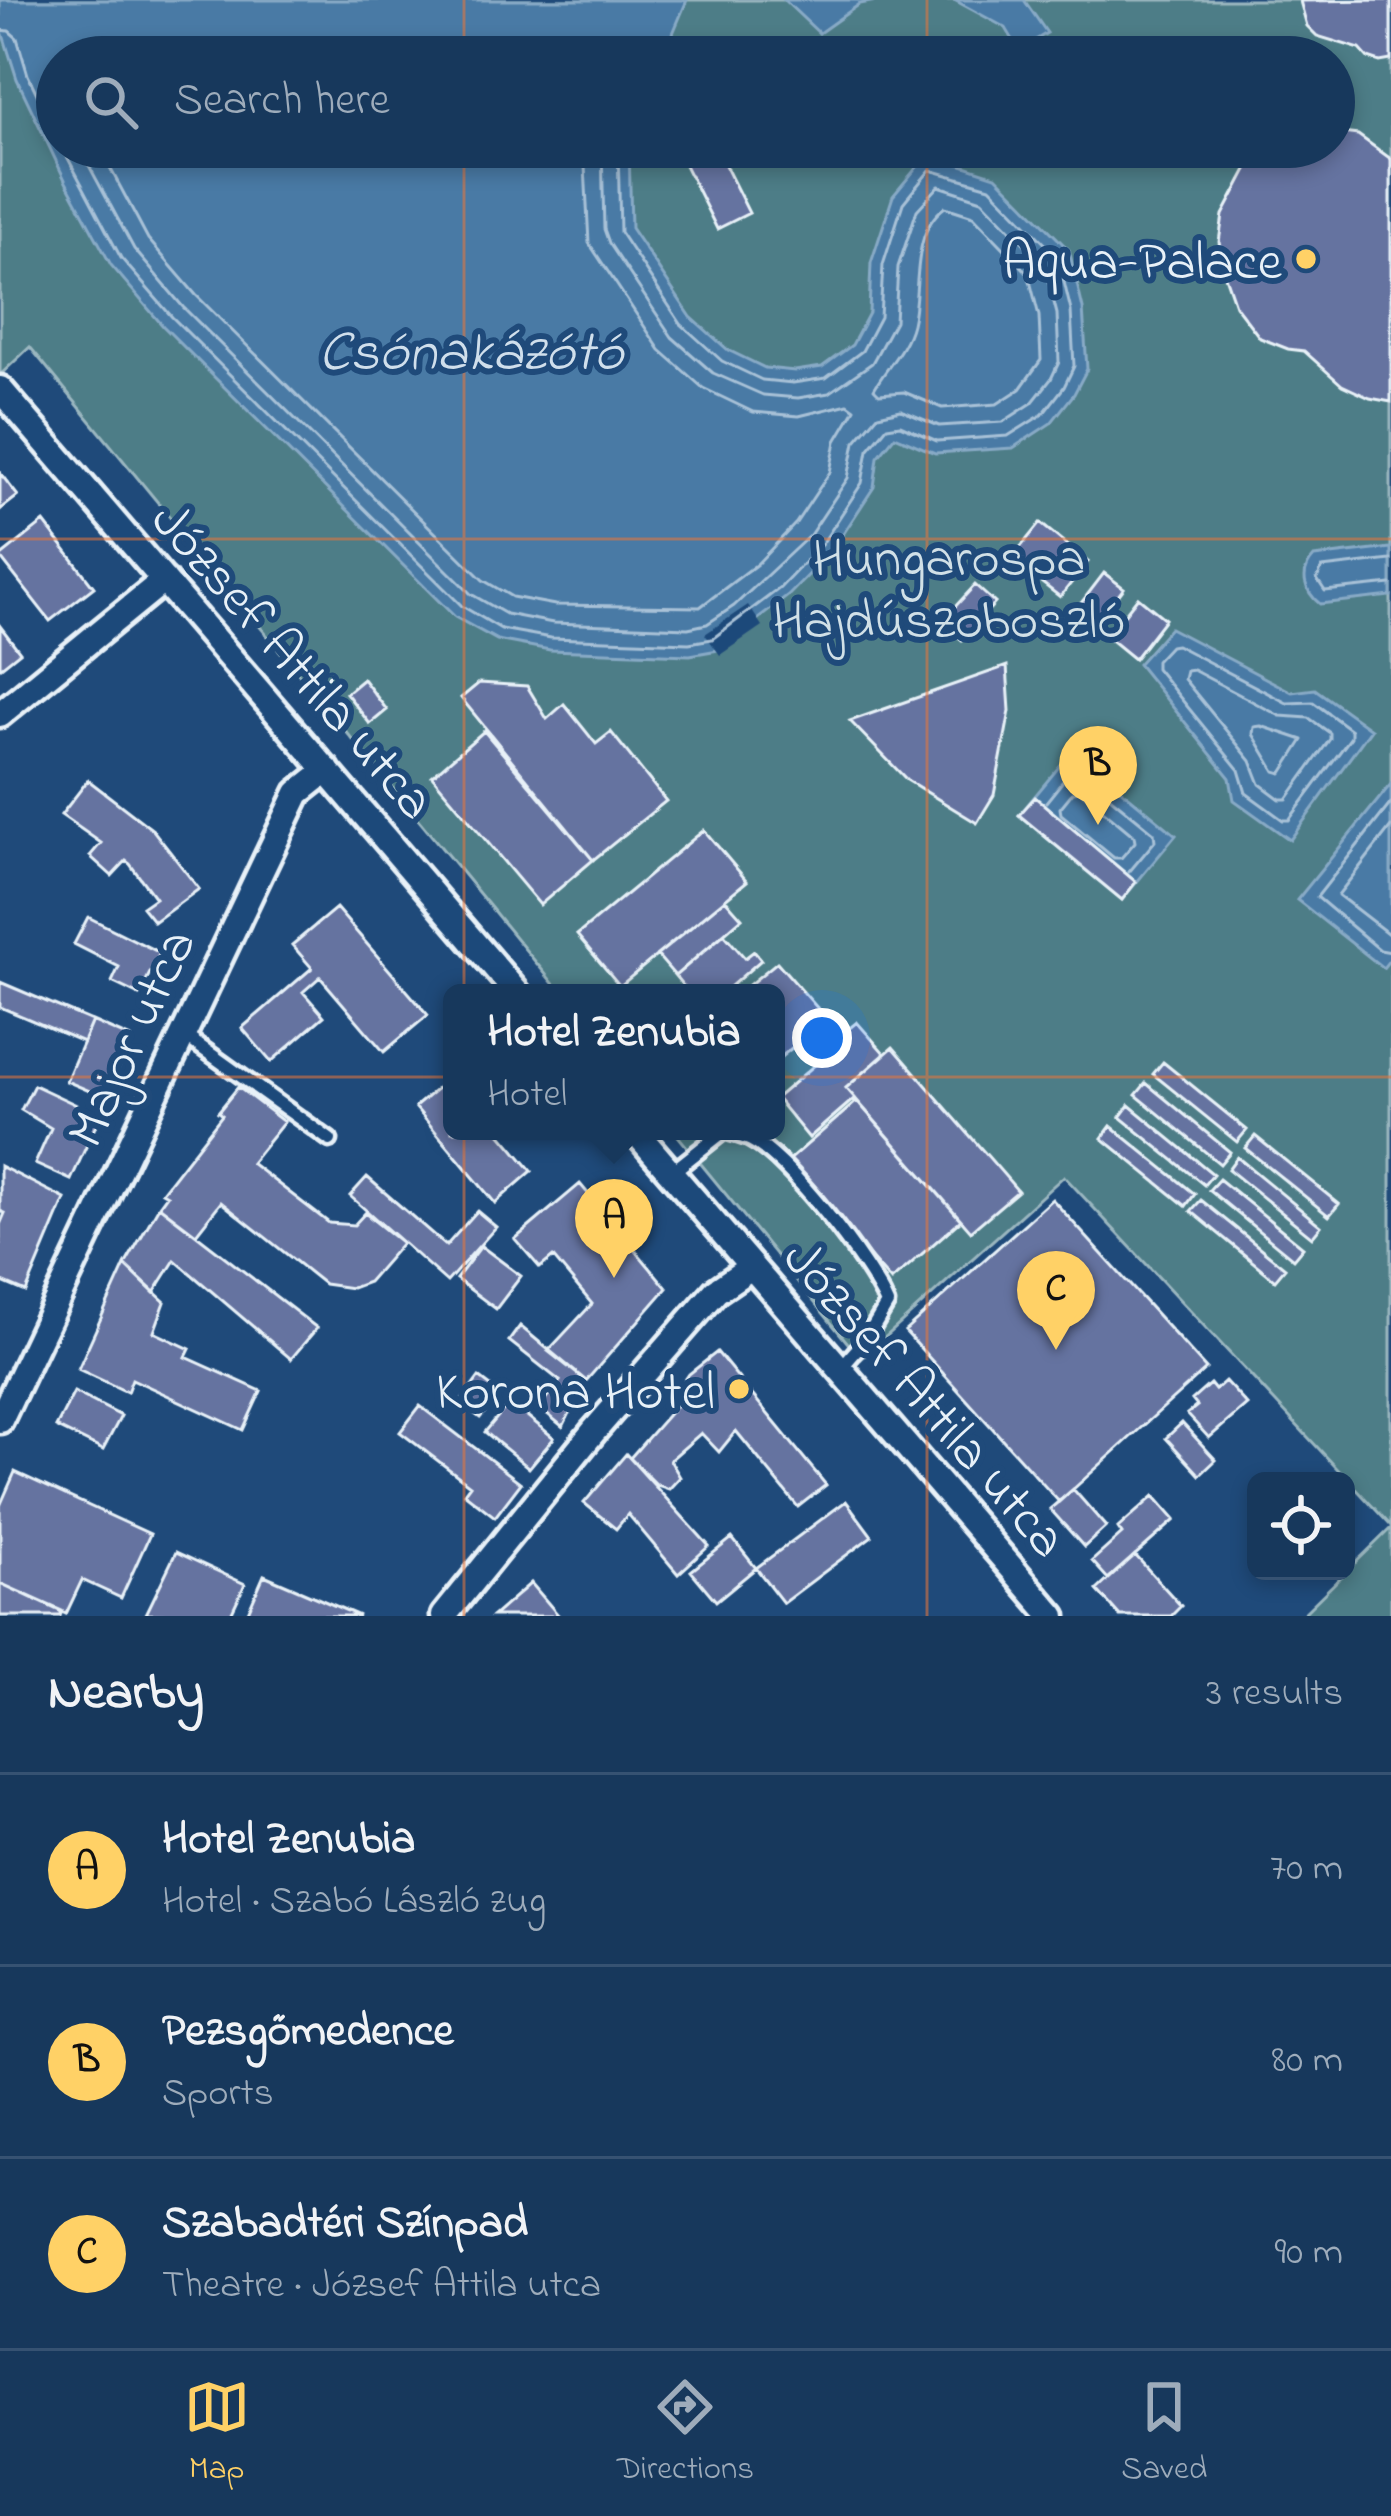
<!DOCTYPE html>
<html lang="en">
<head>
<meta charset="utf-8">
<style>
	:root { --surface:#17385c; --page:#203f62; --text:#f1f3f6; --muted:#9eacbb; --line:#365272; --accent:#ffd166 }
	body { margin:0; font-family:"Indie Flower",sans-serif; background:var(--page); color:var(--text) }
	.controls { position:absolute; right:36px; bottom:36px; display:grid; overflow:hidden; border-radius:18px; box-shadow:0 6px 18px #0003 }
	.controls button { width:108px; height:108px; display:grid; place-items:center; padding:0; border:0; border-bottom:3px solid var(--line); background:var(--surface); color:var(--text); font:60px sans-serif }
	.you { position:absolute; left:822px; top:1038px; width:42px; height:42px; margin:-30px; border:9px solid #fff; border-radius:50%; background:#1a73e8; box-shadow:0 0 0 18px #1a73e833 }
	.badge { display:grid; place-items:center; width:78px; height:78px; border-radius:50%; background:var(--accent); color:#111; font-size:39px; font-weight:700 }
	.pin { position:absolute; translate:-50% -99px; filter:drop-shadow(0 3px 6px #0008) }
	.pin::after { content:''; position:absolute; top:63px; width:42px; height:36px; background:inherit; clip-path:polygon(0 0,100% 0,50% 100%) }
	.popup { position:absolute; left:443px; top:984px; width:342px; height:156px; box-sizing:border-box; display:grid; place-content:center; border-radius:18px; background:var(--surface); filter:drop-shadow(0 3px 9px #0005); font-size:39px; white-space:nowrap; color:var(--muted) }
	.popup b { font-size:45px; color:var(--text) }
	.popup::after { content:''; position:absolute; left:50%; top:100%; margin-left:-24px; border:24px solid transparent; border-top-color:var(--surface) }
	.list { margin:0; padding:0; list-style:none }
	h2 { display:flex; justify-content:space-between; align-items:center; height:156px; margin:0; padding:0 48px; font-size:51px }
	h2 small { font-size:39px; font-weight:400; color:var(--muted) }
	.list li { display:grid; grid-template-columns:78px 1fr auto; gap:36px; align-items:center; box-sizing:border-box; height:192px; padding:0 48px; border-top:3px solid var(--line) }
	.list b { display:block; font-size:45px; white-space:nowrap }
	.list p { margin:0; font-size:39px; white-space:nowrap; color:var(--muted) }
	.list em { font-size:39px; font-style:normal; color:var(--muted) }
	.icon { flex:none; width:66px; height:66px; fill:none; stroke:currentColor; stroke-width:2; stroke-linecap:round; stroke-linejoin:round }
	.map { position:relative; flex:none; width:1391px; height:1616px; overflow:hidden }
	.search { position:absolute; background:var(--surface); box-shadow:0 6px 18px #0003; left:36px; right:36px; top:36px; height:132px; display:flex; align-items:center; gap:30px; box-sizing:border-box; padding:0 42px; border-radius:66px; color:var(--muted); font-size:45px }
	.sheet { height:732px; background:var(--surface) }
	nav { display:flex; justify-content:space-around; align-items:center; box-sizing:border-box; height:168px; border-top:3px solid var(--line); background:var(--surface); font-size:33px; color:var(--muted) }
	nav a { display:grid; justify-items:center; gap:6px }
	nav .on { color:var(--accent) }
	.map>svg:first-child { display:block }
</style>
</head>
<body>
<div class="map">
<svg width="1391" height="1616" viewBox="0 0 1391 1616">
	<rect width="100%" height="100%" fill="#1f4a7a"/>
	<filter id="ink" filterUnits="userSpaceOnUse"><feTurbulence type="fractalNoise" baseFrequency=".00833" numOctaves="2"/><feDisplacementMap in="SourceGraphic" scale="24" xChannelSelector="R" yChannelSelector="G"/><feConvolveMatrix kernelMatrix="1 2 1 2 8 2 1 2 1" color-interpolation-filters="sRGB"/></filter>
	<g filter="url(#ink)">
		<path fill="#4e7d87" stroke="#9bb7c0" stroke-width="3" fill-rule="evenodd" d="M0,0H1391V1526L1064,1176L861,1359L674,1131H776V993H561L30,347L0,375ZM57,57H1334V147H57Z
			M1391,1528V1616H1301Z"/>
		<path fill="#487aa5" stroke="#88aac6" stroke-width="3" d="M0,0H687L663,57H57V147H629L631,228L691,317L728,350L765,368L795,371L822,367L852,345L869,313L871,263L893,196L928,154L996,176L1069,250L1083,309L1087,369L1074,394L1051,423L1013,448L935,453L895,436L878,457L874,487L832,551L788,596L718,650L690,655L550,650L497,640L455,617L163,326L111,265L66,182L17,79L0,25Z
			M784,0H881L860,4L819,33Z
			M954,0H1024L1047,33L1019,50L1006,28Z
			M1391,548V596L1320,604C1304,591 1299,573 1314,557Z
			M1170,628L1292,692L1315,689L1371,729L1290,840L1234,800L1230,778L1138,664Z
			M1073,750L1176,835L1122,900L1019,815Z
			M1391,784V958L1383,968L1297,900Z"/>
		<path fill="#1f4a7a" d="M748,605L762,626L720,655L705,634Z"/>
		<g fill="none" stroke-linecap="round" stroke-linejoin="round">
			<path stroke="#a8c1d7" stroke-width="3" d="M0,30L9,31L17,38L28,75L57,136
				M62,147L121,258L172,317L462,606L501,629L551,638L689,643L712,639L780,588L822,544L862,483L868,450L887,427L900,425L937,441L1008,436L1043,414L1064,387L1074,366L1071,311L1058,257L990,187L930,170L903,203L883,265L880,317L862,351L826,378L793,383L762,380L722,361L681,324L620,232L618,147
				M79,147L134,249L183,307L471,594L506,614L553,623L688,628L707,624L734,606L810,535L848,478L855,442L878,415L901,410L939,426L1003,422L1032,403L1051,379L1059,362L1057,314L1044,264L982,200L939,186L917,210L898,267L895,321L872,363L829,393L798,398L763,395L713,373L672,337L609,243L604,229L602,147
				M99,147L148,239L196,295L483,580L512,597L555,605L700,607L757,564L796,523L830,472L836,441L855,409L848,404L799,416L753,412L703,388L660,350L589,243L584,147
				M945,207L973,216L1028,273L1039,316L1041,360L1020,389L997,404L942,408L904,392L879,394L874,389C885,369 906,349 912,324C921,287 910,232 945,207Z
				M1391,560L1322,568L1317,579L1325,591L1391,584
				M1176,645L1287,703L1313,702L1351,730V737L1289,820H1283L1246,793L1239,770L1156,668V661L1170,646Z
				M1193,670L1280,716L1309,718L1330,733V739L1287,799H1280L1260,784L1251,761L1184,679L1186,671Z
				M1261,726L1303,740L1282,773L1275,771L1253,734L1254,727Z
				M1080,791L1134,836L1135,842L1121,858H1114L1061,814L1060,808L1073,792Z
				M1046,802L1071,771L1077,770L1154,833L1155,841L1129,872
				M1391,803L1317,897L1380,950L1391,952
				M1391,827L1338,895L1391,936"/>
		</g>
		<path fill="#6573a0" stroke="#e8f1f8" stroke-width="3" d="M1391,0V60L1380,62L1368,58L1360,49L1317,36L1307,26L1300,1Z
			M1334,132L1358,135L1391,159V402L1370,398L1342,385L1304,351L1288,349L1260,338L1235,305L1225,276L1219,242L1223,215L1250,164L1270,147H1334Z
			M676,147H716L749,213L717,229Z
			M0,473L18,496L0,510Z
			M44,522L94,587L50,621L0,557Z
			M1040,523L1088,562L1060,597L1011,559Z
			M1104,573L1124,588L1095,626L1075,611Z
			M975,585L995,603L962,640L941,622Z
			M1138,597L1165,619L1134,659L1107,637Z
			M0,626L20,652L0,668Z
			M1007,666L1010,711L994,795L977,823L907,780L850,721Z
			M363,679L387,710L370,724L346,693Z
			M479,683L527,686L547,719L564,704L596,744L611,732L666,801L593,860L461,698Z
			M484,731L593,860L540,905L432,776Z
			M88,780L153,830L199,889L154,922L142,907L155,898L130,864L126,861L112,876L90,856L101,843L61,815Z
			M1035,797L1136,882L1122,900L1019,815Z
			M704,830L747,881L620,986L577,935Z
			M725,899L742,918L675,976L657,955Z
			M336,908L428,1015L384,1052L320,977L303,992L324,1016L271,1062L242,1028L312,968L292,945Z
			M88,917L160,953L139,995L112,982L119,967L74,944Z
			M724,934L745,958L754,951L761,960L723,993H689L675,976Z
			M777,962L827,1019L776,1061V993H739Z
			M0,982L92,1021L83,1042L0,1007Z
			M827,1019L841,1035L857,1022L885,1054L846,1088L855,1098L809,1138L776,1098L817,1063L799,1043Z
			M92,1021L131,1038L106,1098L66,1081Z
			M893,1047L1018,1191L971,1231L846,1088Z
			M1163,1062L1247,1130L1237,1142L1153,1074Z
			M452,1076V1131H498L532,1171L495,1203L415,1107Z
			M1146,1083L1230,1152L1220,1164L1136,1095Z
			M34,1085L100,1116L71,1180L35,1164L51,1128L21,1110Z
			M238,1087L284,1122L251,1163L329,1223L354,1225L365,1213L402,1243L368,1282L352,1288L324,1284L221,1202L196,1234L159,1206L167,1195L162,1192L222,1115L218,1112Z
			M857,1101L961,1220L891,1281L787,1162Z
			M1129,1105L1213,1174L1204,1185L1120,1117Z
			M1111,1126L1195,1194L1186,1206L1102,1138Z
			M1255,1136L1339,1204L1329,1216L1245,1148Z
			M1237,1157L1321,1226L1312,1237L1228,1169Z
			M0,1166L65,1199L26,1292L0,1281V1225L5,1213L0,1211Z
			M367,1177L446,1246L477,1211L496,1227L447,1282L350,1196Z
			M1219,1179L1303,1247L1293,1259L1209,1190Z
			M580,1184L667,1288L586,1381L548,1351L592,1304L553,1257L540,1268L515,1239Z
			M1052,1199L1206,1369L1059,1502L905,1331Z
			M1201,1200L1285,1268L1275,1280L1191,1211Z
			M159,1206L317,1328L291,1359L175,1260L154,1293L125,1265Z
			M481,1246L521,1276L496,1309L456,1279Z
			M125,1265L165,1302L154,1332L190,1349L186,1357L261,1391L243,1430L132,1379L127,1392L78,1369Z
			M520,1326L586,1381L563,1427L539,1407L560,1381L509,1341Z
			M717,1352L826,1485L798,1507L736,1431L719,1452L701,1433L670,1460L680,1477L669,1489L657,1485L630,1458L681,1400L676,1393L689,1374Z
			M479,1377L500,1393L480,1418L460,1403Z
			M1225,1381L1247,1405L1209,1438L1187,1414L1197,1406L1192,1400L1210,1384L1215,1390Z
			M74,1392L121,1416L103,1450L56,1427Z
			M510,1402L554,1438L529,1468L485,1432Z
			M420,1406L521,1483L495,1517L464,1493L470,1485L400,1432Z
			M1182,1423L1216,1460L1200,1475L1166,1438Z
			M626,1454L709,1546L678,1574L628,1514L616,1529L584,1503Z
			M15,1472L150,1534L121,1598L82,1580L66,1614L0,1583V1506Z
			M1073,1489L1106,1527L1084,1547L1050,1509Z
			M1154,1496L1175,1520L1108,1579L1092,1561L1122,1534L1118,1528Z
			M846,1501L872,1536L783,1603L756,1568Z
			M732,1538L756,1568L716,1601L691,1571Z
			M176,1552L245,1584L230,1616L146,1614Z
			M1135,1555L1181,1606L1171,1616H1120L1097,1590Z
			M264,1575L359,1616H251L247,1614Z
			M0,1583L62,1611L60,1616H0Z
			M531,1583L559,1616H493Z"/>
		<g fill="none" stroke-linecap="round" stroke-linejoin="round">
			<defs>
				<path id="service" d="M184,1035L330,1140
					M671,1173L724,1131C733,1134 743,1136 751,1140C789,1159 870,1264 887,1304L867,1338L840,1369"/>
				<path id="minor" d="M0,389L517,993
					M0,714L164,580
					M635,1131L1053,1616
					M0,1420L298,793L327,770
					M444,1616L594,1431L716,1291L751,1267"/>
			</defs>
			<use href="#service" stroke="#e8f1f8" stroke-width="21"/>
			<use href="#minor" stroke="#e8f1f8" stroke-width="33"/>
			<use href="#service" stroke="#1f4a7a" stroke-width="12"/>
			<use href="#minor" stroke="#1f4a7a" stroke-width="24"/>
		</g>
	</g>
	<path fill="none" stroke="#e8773b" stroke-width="3" stroke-opacity="0.55" d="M464,0V57M927,0V57M464,147V1616M927,147V1616M0,539H1391M0,1077H1391"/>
	<g fill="#ffd166" stroke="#1f4a7a" stroke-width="4.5">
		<circle cx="1306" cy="259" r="12"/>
		<circle cx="739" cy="1389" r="12"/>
	</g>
	<g text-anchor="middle" stroke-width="12" stroke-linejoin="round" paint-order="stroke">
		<g font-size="54" fill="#e8f1f8" stroke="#1f4a7a" text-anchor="end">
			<text x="1282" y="278">Aqua-Palace</text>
			<text x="715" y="1408">Korona Hotel</text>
		</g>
		<g font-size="54" fill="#d1e0e7" stroke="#1f4a7a">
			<text x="949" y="575">Hungarospa<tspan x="949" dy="62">Hajdúszoboszló</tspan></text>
		</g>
		<g font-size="54" fill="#e8f1f8" stroke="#1f4a7a">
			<text transform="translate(295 659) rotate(49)" y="19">József Attila utca</text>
			<text transform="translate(129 1037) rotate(-65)" y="19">Major utca</text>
			<text transform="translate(927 1397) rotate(49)" y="19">József Attila utca</text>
		</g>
		<g font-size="57" font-style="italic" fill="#d0dfec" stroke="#1f4a7a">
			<text x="471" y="369">Csónakázótó</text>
		</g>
	</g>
</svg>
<div class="controls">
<button><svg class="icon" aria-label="locate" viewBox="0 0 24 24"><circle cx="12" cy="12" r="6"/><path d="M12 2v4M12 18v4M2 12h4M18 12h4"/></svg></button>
</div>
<div class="you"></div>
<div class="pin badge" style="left:614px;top:1278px">A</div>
<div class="popup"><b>Hotel Zenubia</b>Hotel</div>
<div class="pin badge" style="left:1098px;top:825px">B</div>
<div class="pin badge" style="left:1056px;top:1350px">C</div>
<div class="search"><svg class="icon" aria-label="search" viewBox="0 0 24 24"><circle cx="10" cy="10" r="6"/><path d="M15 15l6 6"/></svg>Search here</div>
</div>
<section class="sheet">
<h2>Nearby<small>3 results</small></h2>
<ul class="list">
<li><span class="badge">A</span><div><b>Hotel Zenubia</b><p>Hotel · Szabó László zug</p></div><em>70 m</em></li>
<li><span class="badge">B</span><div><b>Pezsgőmedence</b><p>Sports</p></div><em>80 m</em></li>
<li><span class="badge">C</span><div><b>Szabadtéri Színpad</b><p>Theatre · József Attila utca</p></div><em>90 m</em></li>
</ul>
</section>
<nav>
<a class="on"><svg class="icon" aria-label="map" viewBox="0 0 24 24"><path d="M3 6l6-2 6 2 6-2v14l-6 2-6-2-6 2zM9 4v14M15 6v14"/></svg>Map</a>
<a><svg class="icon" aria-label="directions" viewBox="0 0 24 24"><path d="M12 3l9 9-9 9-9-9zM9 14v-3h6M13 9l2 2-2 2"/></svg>Directions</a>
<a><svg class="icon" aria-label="saved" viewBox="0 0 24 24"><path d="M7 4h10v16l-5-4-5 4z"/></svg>Saved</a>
</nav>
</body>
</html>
